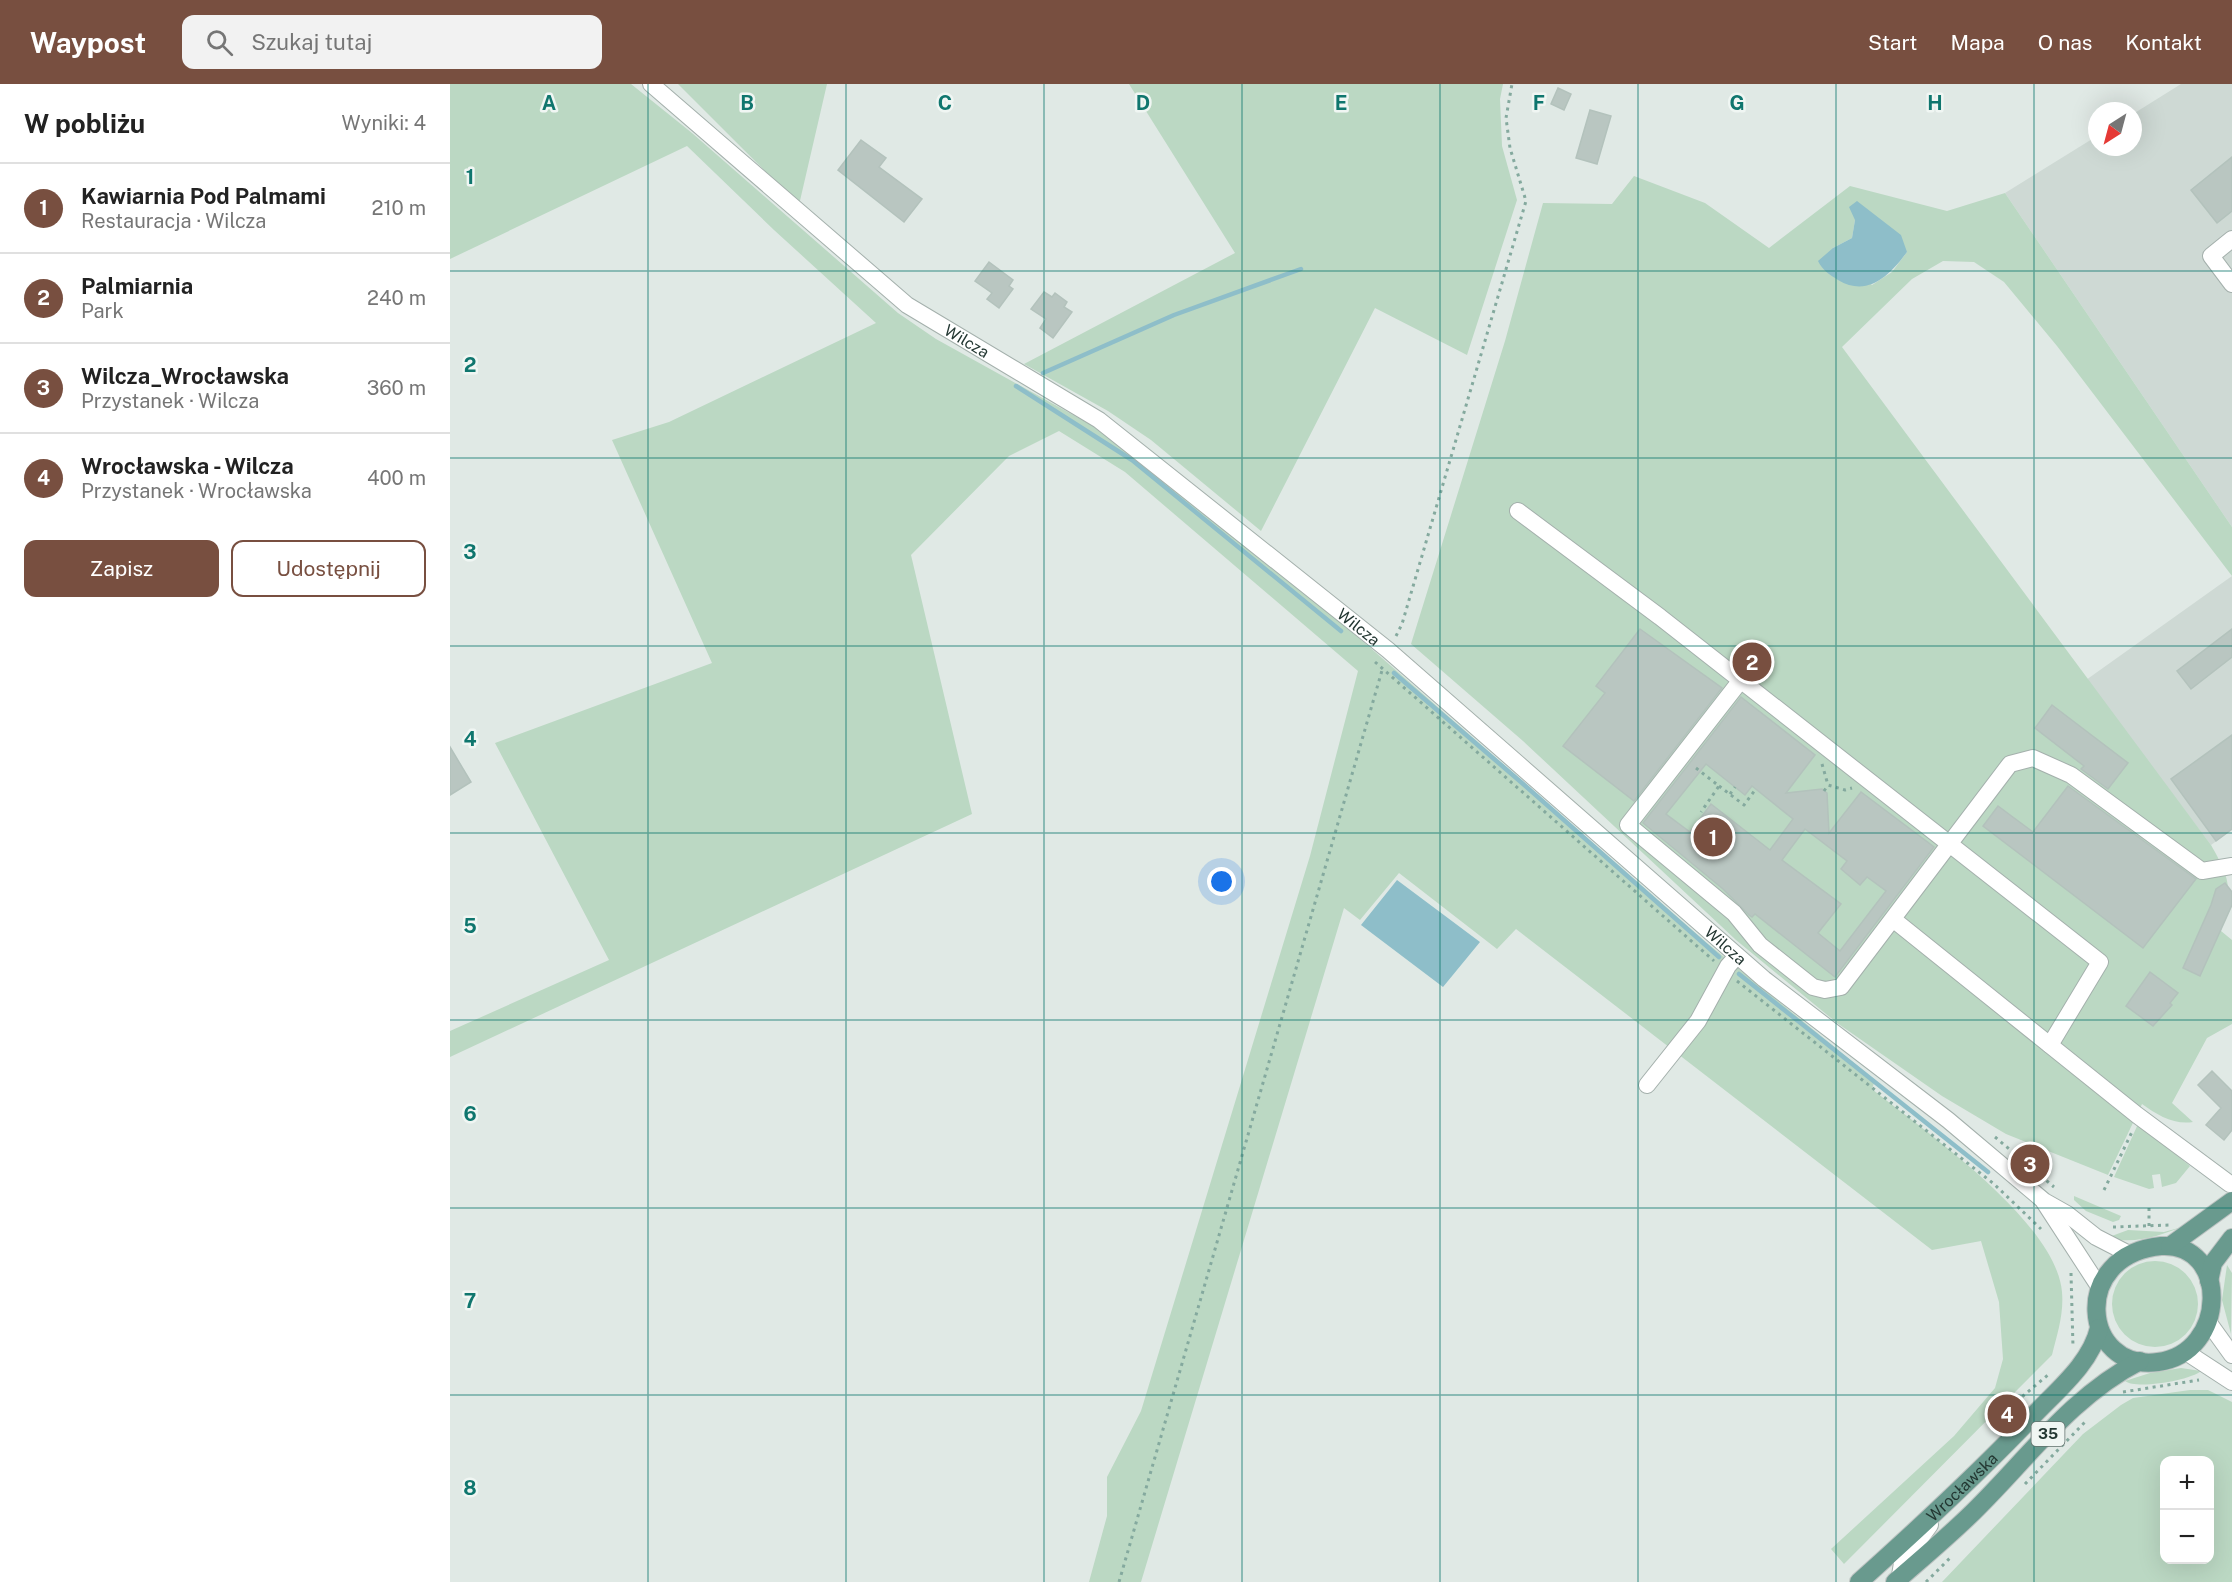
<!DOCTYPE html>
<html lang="pl">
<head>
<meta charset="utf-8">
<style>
	:root { --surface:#fff; --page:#f2f2f2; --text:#222; --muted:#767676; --line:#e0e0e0; --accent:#784f40 }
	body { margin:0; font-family:"Public Sans",sans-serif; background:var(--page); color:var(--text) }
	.controls { position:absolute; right:18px; bottom:18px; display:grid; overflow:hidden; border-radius:12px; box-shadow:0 6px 24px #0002 }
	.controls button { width:54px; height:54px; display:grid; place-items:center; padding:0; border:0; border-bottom:2px solid var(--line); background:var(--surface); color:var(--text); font:30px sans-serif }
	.compass { position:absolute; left:1638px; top:18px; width:54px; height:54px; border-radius:50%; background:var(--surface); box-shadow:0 6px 24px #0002; rotate:216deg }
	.you { position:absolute; left:772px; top:798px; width:21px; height:21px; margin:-15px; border:4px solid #fff; border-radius:50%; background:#1a73e8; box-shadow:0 0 0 9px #1a73e833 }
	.badge { display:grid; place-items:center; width:39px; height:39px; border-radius:50%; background:var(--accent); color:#fff; font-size:20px; font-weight:700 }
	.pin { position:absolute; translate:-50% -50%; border:3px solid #fff; box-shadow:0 2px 6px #0006 }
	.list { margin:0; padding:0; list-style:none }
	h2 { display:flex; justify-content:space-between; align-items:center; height:78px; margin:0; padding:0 24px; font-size:26px }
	h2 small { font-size:20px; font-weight:400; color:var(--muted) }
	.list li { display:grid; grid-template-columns:39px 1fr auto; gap:18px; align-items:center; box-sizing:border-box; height:90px; padding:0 24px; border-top:2px solid var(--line) }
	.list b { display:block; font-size:22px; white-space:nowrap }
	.list p { margin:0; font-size:20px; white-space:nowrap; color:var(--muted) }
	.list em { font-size:20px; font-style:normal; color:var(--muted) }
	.actions { display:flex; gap:12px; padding:18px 24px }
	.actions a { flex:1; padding:14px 0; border:2px solid var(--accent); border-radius:12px; text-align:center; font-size:21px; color:var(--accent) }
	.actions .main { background:var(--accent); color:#fff }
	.icon { flex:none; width:33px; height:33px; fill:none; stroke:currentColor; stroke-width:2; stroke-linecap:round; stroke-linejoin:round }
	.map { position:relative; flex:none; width:1782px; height:1498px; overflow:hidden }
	header { display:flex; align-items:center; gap:36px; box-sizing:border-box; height:84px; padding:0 30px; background:var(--accent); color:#fff }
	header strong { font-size:28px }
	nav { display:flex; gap:33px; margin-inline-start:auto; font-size:21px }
	.search { width:420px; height:54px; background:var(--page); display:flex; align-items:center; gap:15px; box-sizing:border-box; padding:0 21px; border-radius:12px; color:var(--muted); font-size:22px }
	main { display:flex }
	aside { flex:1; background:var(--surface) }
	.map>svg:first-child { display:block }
</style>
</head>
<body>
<header>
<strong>Waypost</strong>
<div class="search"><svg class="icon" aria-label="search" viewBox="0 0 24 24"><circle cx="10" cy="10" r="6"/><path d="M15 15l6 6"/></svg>Szukaj tutaj</div>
<nav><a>Start</a><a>Mapa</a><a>O nas</a><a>Kontakt</a></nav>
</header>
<main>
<aside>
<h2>W pobliżu<small>Wyniki: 4</small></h2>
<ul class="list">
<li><span class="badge">1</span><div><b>Kawiarnia Pod Palmami</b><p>Restauracja · Wilcza</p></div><em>210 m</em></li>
<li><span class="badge">2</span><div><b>Palmiarnia</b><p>Park</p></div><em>240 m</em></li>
<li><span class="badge">3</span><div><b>Wilcza_Wrocławska</b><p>Przystanek · Wilcza</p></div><em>360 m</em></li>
<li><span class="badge">4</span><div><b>Wrocławska - Wilcza</b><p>Przystanek · Wrocławska</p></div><em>400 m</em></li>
</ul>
<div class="actions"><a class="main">Zapisz</a><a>Udostępnij</a></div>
</aside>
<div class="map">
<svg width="1782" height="1498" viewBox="0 0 1782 1498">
	<rect width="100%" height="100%" fill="#e0e9e5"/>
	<path fill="#ced9d4" d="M1731,0H1782V443L1555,109L1647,52V63H1683V30Z
		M1782,492V746L1761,761L1636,596Z"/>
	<path fill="#bbd8c3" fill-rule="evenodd" d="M0,0H181L242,49L448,229L486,255L643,342L686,370L916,560L1257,859L1425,996L1422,1005C1476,1048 1606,1138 1612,1208C1614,1230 1607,1251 1602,1271L1394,1480L1381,1465L1504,1352L1545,1304L1553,1275L1549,1218L1531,1157L1482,1166L1066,845L1047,865L949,789L910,836L894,824L691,1498H639L657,1432V1393L691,1327L860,772L908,587L675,388L609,347L559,372L461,471L522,730L0,973V947L159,876L45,659L262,579L162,356L219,338L426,239L324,146L237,62L0,175Z
		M228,0H377L349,121Z
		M679,0H1053L1050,15L1052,62L1067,116L1017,271L925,224L811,447L701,356L658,327L574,280L785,169Z
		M1184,92L1255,119L1319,164L1400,102L1497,127L1555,109L1782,443V492L1607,262L1554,198L1524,178L1493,177L1462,195L1392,263L1761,761C1782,798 1782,806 1771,847L1782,856V940L1757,954L1722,1019L1743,1038C1724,1041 1707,1031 1692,1020L1658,1091L1556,1050L1492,1012L1387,939L1286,856L1073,657L961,560L1055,257L1093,119L1162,120ZM1405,136L1457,168L1442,188L1422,201L1383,164L1402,154Z
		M1688,1040L1740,1082L1726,1099L1712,1103L1710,1090L1702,1091L1704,1104L1699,1105L1664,1093Z
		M1624,1112L1671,1132L1669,1136L1663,1138L1636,1127L1624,1116Z
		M1732,1143C1711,1151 1681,1162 1659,1153L1678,1146L1714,1148Z
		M1662 1220a43 43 0 1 1 86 0a43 43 0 1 1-86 0Z
		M1777,1181L1782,1189L1781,1250L1772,1216Z
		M1731,1284L1751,1287C1741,1296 1686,1306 1675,1297L1700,1289Z
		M1740,1306H1758L1782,1318V1498H1492L1633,1350L1671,1321L1683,1314ZM1760,1376V1476H1714V1376Z"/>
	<path fill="#8ebec9" d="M1407,117L1451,151L1457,168C1440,191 1418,214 1388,196C1379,190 1373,187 1368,177L1383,164L1402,154L1405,136L1399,123Z
		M947,796L1030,858L993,903L911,841Z"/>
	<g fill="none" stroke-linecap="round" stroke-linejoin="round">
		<path stroke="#8ebec9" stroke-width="4.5" d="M593,289L724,231L851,185
			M566,302L682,376L891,547
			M944,589L1072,699L1269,873
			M1289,890L1538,1088"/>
	</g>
	<path fill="#b9c6c1" stroke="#b3c2bc" stroke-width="1.5" fill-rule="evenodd" d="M1108,4L1121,10L1114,26L1101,20Z
		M1140,26L1161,32L1147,80L1126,74Z
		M411,56L436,74L429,83L472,115L454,138L388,86Z
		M1782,73V127L1767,139L1741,106Z
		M539,178L563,196L559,202L563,205L549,224L537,215L542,209L525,197Z
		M594,208L602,213L605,209L617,218L614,223L622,228L603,254L590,244L596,235L581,225Z
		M1190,545L1272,604L1184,717L1113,662L1155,609L1146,602Z
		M1782,545V573L1741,605L1727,587Z
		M1291,613L1365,671L1336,709L1372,705L1377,709L1379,749L1411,708L1484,763L1385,893L1305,830L1302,833L1299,831L1273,805L1193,739ZM1256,680L1295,711L1302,702L1343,735L1320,766L1261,720L1240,748L1216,730ZM1355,745L1397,777L1391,785L1410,801L1417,793L1436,807L1390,867L1368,849L1391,820L1332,776Z
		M1602,621L1678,679L1658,705L1631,685L1634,682L1585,644Z
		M1782,651V745L1766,757L1721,695Z
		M0,663L21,698L0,711Z
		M1618,702L1746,795L1693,864L1533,742L1548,722L1583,748Z
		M1775,799L1782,808V821L1750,892L1733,884L1761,821L1766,805Z
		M1700,888L1728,909L1720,919L1722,921L1703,942L1676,922Z
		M1762,987L1782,1007V1046L1774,1056L1756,1041L1771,1024L1748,1001Z"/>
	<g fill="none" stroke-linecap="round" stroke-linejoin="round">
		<defs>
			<g id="minor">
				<path id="s1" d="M201,0L457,221L649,336L938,566L1314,895L1498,1036L1594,1117L1617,1130L1646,1153L1679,1170"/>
				<path d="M1782,155L1761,172L1782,200"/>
				<path d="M1068,427L1210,533L1650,878L1600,961"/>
				<path d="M1291,596L1178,741L1284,829L1310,861L1363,903L1375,906L1391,903L1560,680L1583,674L1621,691L1752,787L1782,782"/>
				<path d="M1444,836L1687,1031L1780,1100"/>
				<path d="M1197,1001L1248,937L1278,882L1287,872"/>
				<path d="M1594,1118L1650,1204"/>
				<path d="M1759,1239L1782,1271"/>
				<path d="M1736,1268L1782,1298"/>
				<path d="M1449,1498L1452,1479L1480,1441"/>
			</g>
			<g id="major">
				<path d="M1711,1162C1780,1158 1778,1269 1708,1278C1632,1288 1619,1171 1711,1162Z"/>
				<path d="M1720,1162L1782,1117"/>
				<path d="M1759,1197L1763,1179L1782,1154"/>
				<path id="s2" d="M1409,1498C1468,1445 1526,1392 1581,1334C1605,1308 1641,1280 1649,1244"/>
				<path d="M1445,1498C1469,1477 1494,1456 1517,1434C1573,1381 1619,1313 1690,1277"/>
			</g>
		</defs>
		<use href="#minor" stroke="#a4b0ac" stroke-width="18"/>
		<use href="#major" stroke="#bdc3c2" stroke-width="20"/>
		<path stroke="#84a99e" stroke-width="3" stroke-dasharray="3 4.5" stroke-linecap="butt" d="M946,552L952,540L1076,117L1060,64L1056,34L1062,0
			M925,578L1264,877
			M1372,680L1378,701L1395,706L1402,704
			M1246,684L1269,702L1251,728
			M1269,702L1294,721L1305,706
			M1374,707L1378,701
			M1280,710L1285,703
			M1287,897L1544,1100L1591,1145
			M1545,1053L1604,1103
			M1654,1106L1682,1048
			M1699,1142V1121
			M1663,1143L1719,1141
			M1621,1189L1623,1263
			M1673,1308L1749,1296
			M1542,1346L1573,1312L1599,1290
			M1575,1400L1635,1338
			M669,1498L933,583
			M1476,1498L1502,1472"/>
		<use href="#minor" stroke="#fff" stroke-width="16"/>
		<use href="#major" stroke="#699a8e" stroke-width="18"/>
	</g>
	<path fill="none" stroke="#0f766e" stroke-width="1.5" stroke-opacity="0.55" d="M198,0V1498M396,0V1498M594,0V1498M792,0V1498M990,0V1498M1188,0V1498M1386,0V1498M1584,0V1498M0,187H1782M0,374H1782M0,562H1782M0,749H1782M0,936H1782M0,1124H1782M0,1311H1782"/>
	<g text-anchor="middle" stroke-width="5" stroke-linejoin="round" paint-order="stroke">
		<rect fill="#f0f6f3" stroke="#60706c" stroke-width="1.5" x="1581.5" y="1338" width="33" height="24" rx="4.5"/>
		<g font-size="15" font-weight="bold" fill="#233732">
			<text x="1598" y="1355">35</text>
		</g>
		<g font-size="16" fill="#233732" stroke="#f0f6f3">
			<text dy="6" stroke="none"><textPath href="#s1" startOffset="408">Wilcza</textPath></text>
			<text dy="6" stroke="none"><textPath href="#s1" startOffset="894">Wilcza</textPath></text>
			<text dy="6" stroke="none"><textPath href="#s1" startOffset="1380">Wilcza</textPath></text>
			<text dy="6" stroke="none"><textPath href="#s2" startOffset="140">Wrocławska</textPath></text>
		</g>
	</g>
	<g font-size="20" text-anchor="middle" font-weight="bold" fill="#0f766e" stroke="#f0f6f3" stroke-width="5" stroke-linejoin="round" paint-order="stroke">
		<text x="99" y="26">A</text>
		<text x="297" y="26">B</text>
		<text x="495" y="26">C</text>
		<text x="693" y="26">D</text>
		<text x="891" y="26">E</text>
		<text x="1089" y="26">F</text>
		<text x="1287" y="26">G</text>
		<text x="1485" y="26">H</text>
		<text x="20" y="100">1</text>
		<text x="20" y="288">2</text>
		<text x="20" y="475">3</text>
		<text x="20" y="662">4</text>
		<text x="20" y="849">5</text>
		<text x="20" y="1037">6</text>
		<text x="20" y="1224">7</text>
		<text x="20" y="1411">8</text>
	</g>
</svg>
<div class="controls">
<button>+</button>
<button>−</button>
</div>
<svg class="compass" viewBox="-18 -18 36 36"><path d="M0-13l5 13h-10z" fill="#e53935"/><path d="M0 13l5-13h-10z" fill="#767676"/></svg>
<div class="you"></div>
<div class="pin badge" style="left:1263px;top:753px">1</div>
<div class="pin badge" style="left:1302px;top:578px">2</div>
<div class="pin badge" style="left:1580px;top:1080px">3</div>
<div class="pin badge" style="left:1557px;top:1330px">4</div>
</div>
</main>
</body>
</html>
